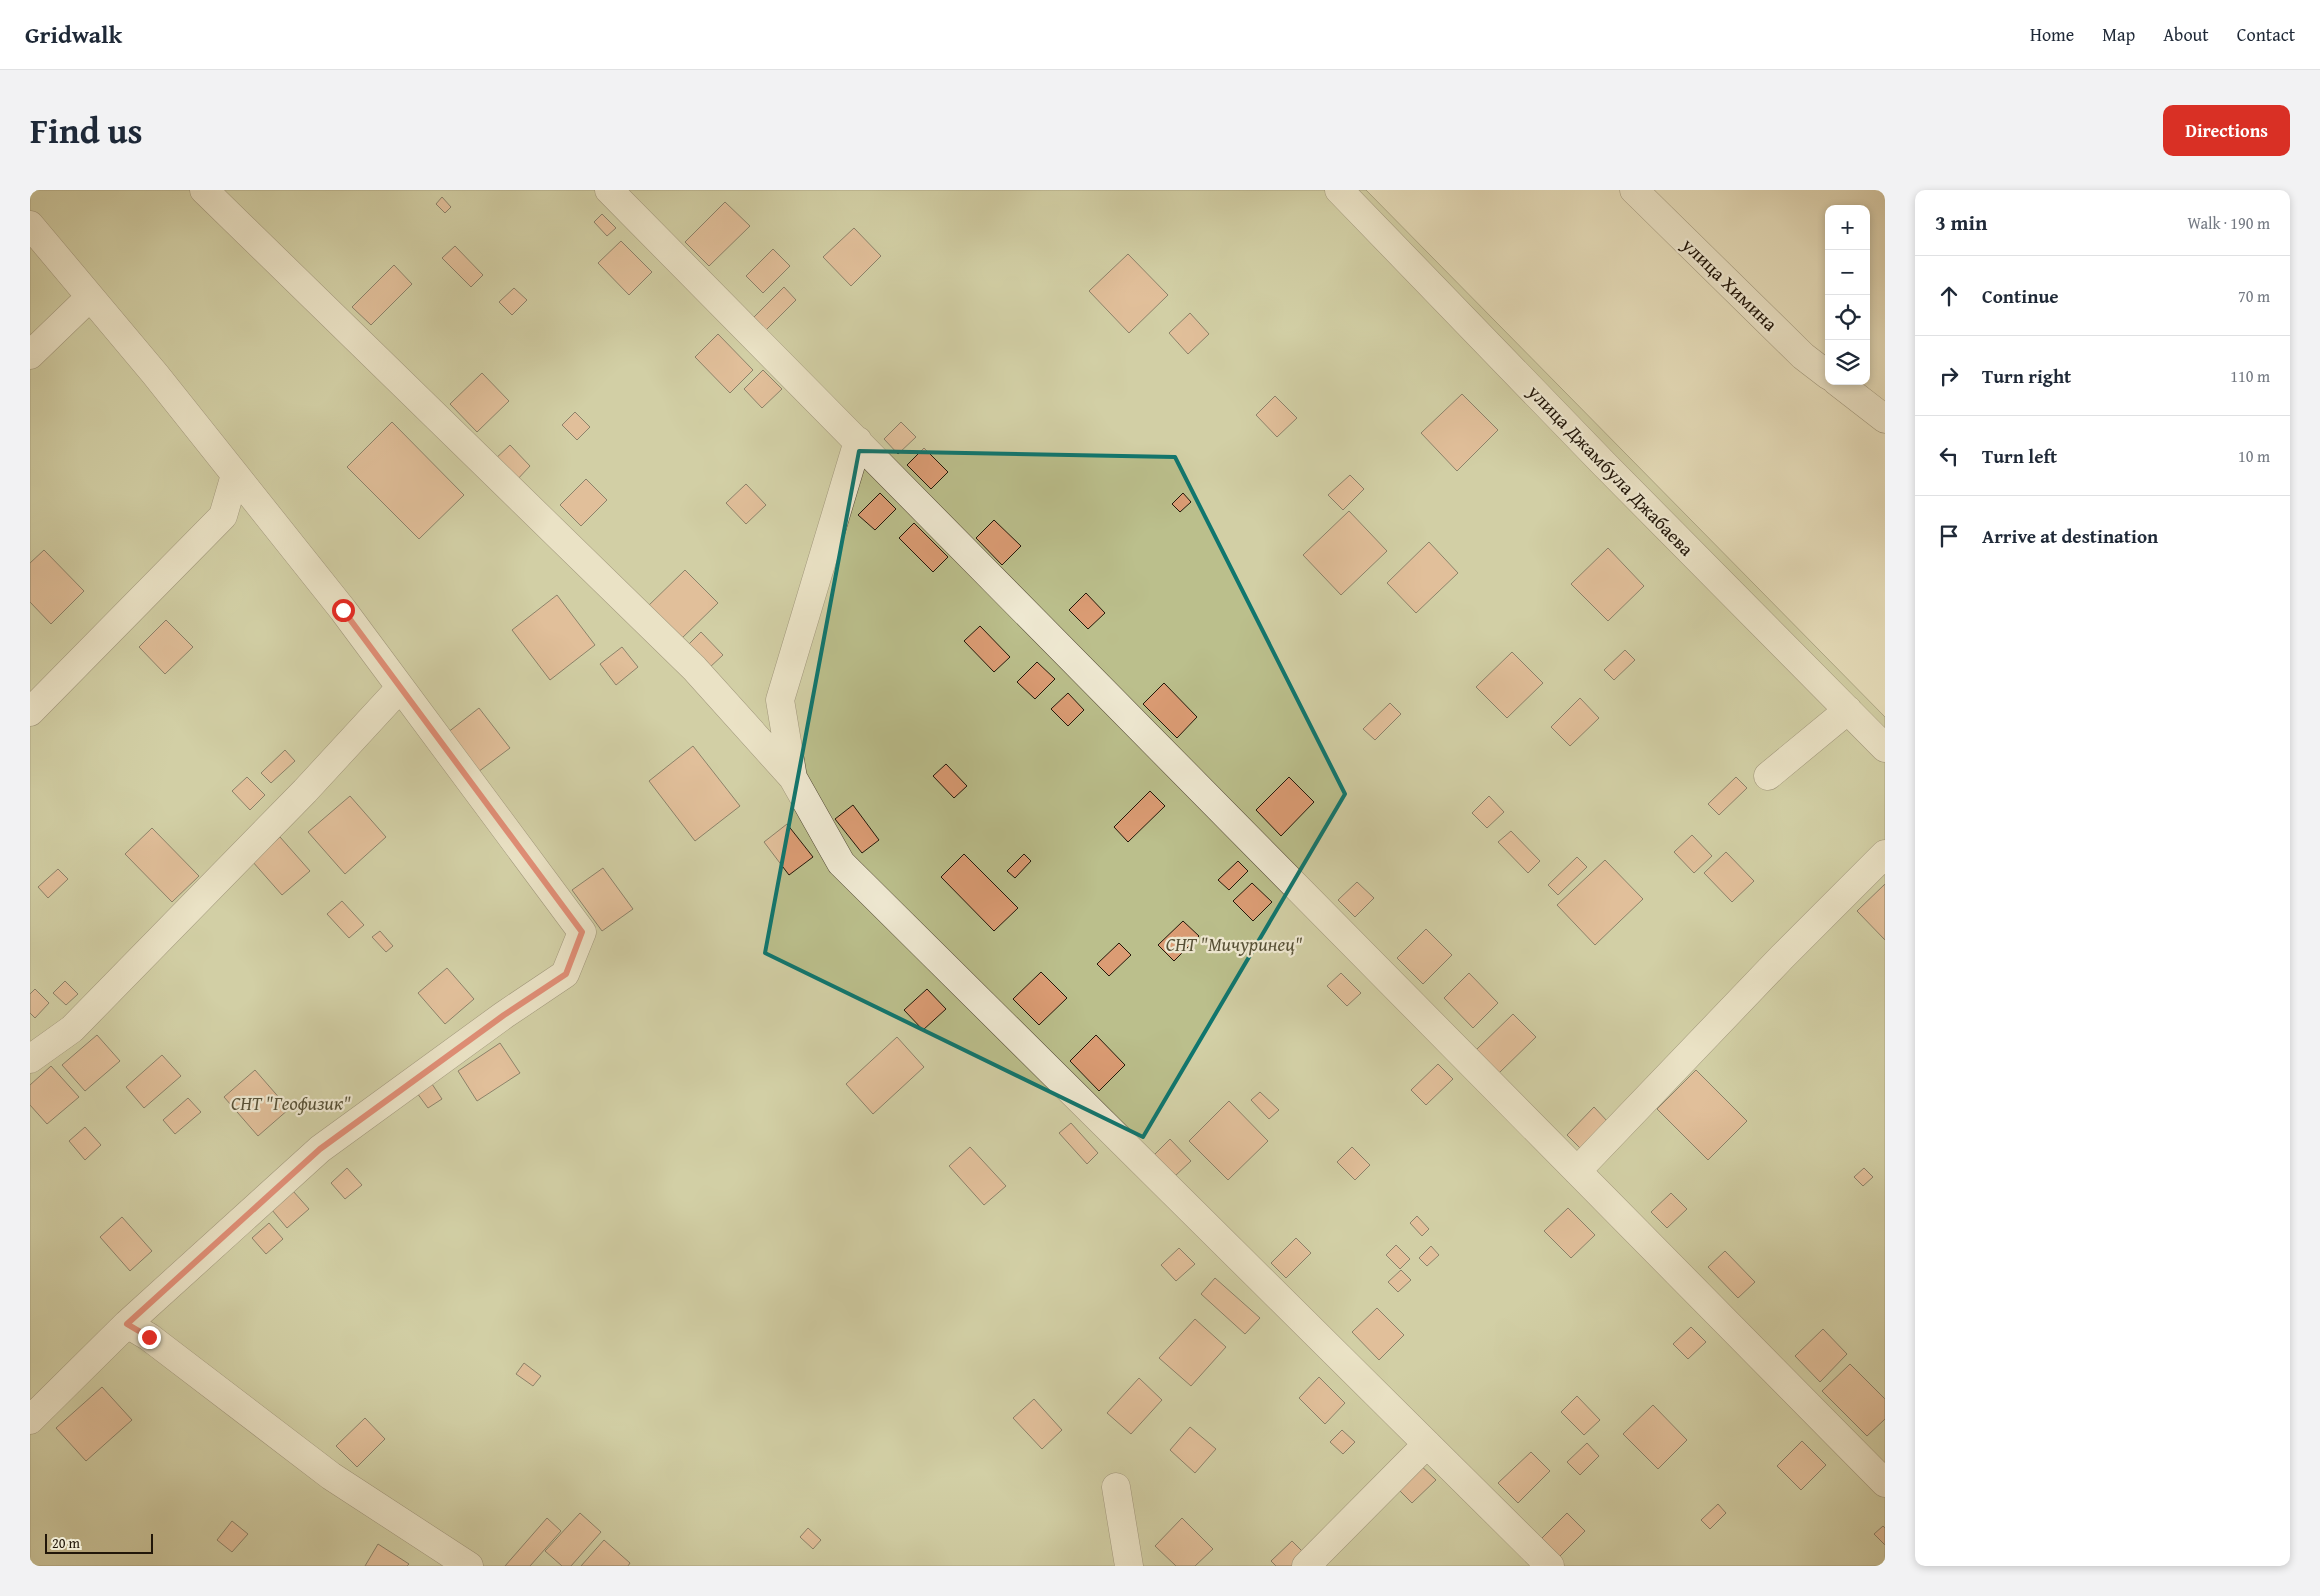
<!DOCTYPE html>
<html lang="en">
<head>
<meta charset="utf-8">
<style>
	:root { --surface:#fff; --page:#f2f2f3; --text:#1f2937; --muted:#747a83; --line:#e0e1e3; --accent:#d93025 }
	body { margin:0; font-family:"Gentium Book Plus",serif; background:var(--page); color:var(--text) }
	.controls { position:absolute; right:15px; top:15px; display:grid; overflow:hidden; border-radius:10px; box-shadow:0 2px 8px #0003 }
	.controls button { width:45px; height:45px; display:grid; place-items:center; padding:0; border:0; border-bottom:1px solid var(--line); background:var(--surface); color:var(--text); font:25px sans-serif }
	.scale { position:absolute; left:15px; bottom:12px; width:108px; box-sizing:border-box; padding-left:5px; border:2px solid #211609; border-top:0; font-size:14px; line-height:18px; white-space:nowrap; color:#211609; -webkit-text-stroke:4px #efe9d2; paint-order:stroke }
	.stop { position:absolute; width:15px; height:15px; margin:-11px; border:4px solid #d93025; border-radius:50%; background:#fff }
	.stop.end { background:#d93025; border-color:#fff; box-shadow:0 1px 5px #0008 }
	.list { margin:0; padding:0; list-style:none }
	h2 { display:flex; justify-content:space-between; align-items:center; height:65px; margin:0; padding:0 20px; font-size:21px }
	h2 small { font-size:16px; font-weight:400; color:var(--muted) }
	.list li { display:grid; grid-template-columns:32px 1fr auto; gap:15px; align-items:center; box-sizing:border-box; height:80px; padding:0 20px; border-top:1px solid var(--line) }
	.list b { display:block; font-size:19px; white-space:nowrap }
	.list em { font-size:16px; font-style:normal; color:var(--muted) }
	.icon { flex:none; width:28px; height:28px; fill:none; stroke:currentColor; stroke-width:2; stroke-linecap:round; stroke-linejoin:round }
	.map { position:relative; flex:none; width:1855px; height:1376px; overflow:hidden; border-radius:10px }
	header { display:flex; align-items:center; gap:30px; box-sizing:border-box; height:70px; padding:0 25px; background:var(--surface); border-bottom:1px solid var(--line) }
	header strong { font-size:24px }
	nav { display:flex; gap:28px; margin-inline-start:auto; font-size:18px }
	.intro { display:flex; align-items:center; justify-content:space-between; box-sizing:border-box; height:120px; padding:0 30px }
	h1 { margin:0; font-size:35px }
	.button { padding:12px 22px; border-radius:10px; background:var(--accent); color:#fff; font-size:18px; font-weight:700 }
	main { display:flex; gap:30px; padding:0 30px }
	aside { flex:1; background:var(--surface); border-radius:10px; box-shadow:0 2px 8px #0003 }
	.map>svg:first-child { display:block }
</style>
</head>
<body>
<header>
<strong>Gridwalk</strong>
<nav><a>Home</a><a>Map</a><a>About</a><a>Contact</a></nav>
</header>
<div class="intro"><h1>Find us</h1><a class="button">Directions</a></div>
<main>
<div class="map">
<svg width="1855" height="1376" viewBox="0 0 1855 1376">
	<rect width="100%" height="100%" fill="#e6ddba"/>
	<filter id="stains"><feTurbulence type="fractalNoise" baseFrequency=".004" numOctaves="4"/><feColorMatrix values="0 0 0 0 .2 0 0 0 0 .09 0 0 0 0 .02 0 0 0 .5 -.17"/></filter>
	<radialGradient id="worn" r=".72"><stop offset=".6" stop-color="#630" stop-opacity="0"/><stop offset="1" stop-color="#630" stop-opacity=".3"/></radialGradient>
	<path fill="#bbbf8c" stroke="#6e6a4a" d="M0,0H1336L1855,527V1376H0Z"/>
	<path fill="#db9c74" stroke="#211609" d="M412,7L421,17L415,23L406,14Z
		M695,12L720,36L679,76L655,52Z
		M572,24L586,38L577,46L564,32Z
		M824,38L851,66L821,96L793,67Z
		M591,51L622,82L599,105L568,73Z
		M425,56L453,85L441,97L412,68Z
		M743,59L760,76L733,103L716,86Z
		M1098,64L1138,105L1099,143L1059,101Z
		M364,75L382,94L341,135L322,117Z
		M754,97L766,110L735,141L723,128Z
		M484,98L497,110L482,125L469,112Z
		M1160,123L1179,144L1158,164L1139,143Z
		M688,144L723,180L700,203L665,167Z
		M733,180L752,199L732,218L714,199Z
		M452,183L479,211L447,242L420,214Z
		M1432,204L1468,240L1427,281L1391,243Z
		M1245,206L1267,228L1247,247L1226,225Z
		M545,222L560,237L547,250L532,235Z
		M362,232L434,305L389,349L317,277Z
		M871,232L886,247L868,264L854,249Z
		M480,255L500,276L485,292L463,271Z
		M894,258L918,282L901,299L877,275Z
		M1320,285L1334,299L1313,320L1298,305Z
		M556,289L577,310L551,336L530,315Z
		M716,294L736,315L716,334L696,313Z
		M850,303L866,319L845,340L828,325Z
		M1153,303L1161,312L1150,322L1142,314Z
		M1319,321L1357,361L1311,405L1273,365Z
		M964,330L991,356L972,375L946,348Z
		M884,333L918,367L903,382L869,348Z
		M1399,352L1428,383L1386,423L1357,393Z
		M1578,358L1614,396L1578,431L1541,394Z
		M14,360L54,401L21,434L0,412V373Z
		M655,380L688,413L649,451L616,418Z
		M1056,403L1075,423L1058,439L1039,420Z
		M527,405L565,455L520,490L482,440Z
		M136,430L163,457L135,484L109,457Z
		M950,436L980,467L964,482L934,451Z
		M671,442L693,465L679,478L657,456Z
		M592,457L608,477L586,495L570,474Z
		M1595,460L1605,470L1584,490L1574,480Z
		M1482,462L1513,493L1477,528L1446,497Z
		M1007,472L1025,489L1005,509L987,492Z
		M1134,493L1167,527L1147,548L1113,514Z
		M1038,503L1054,520L1038,536L1021,519Z
		M1550,508L1569,528L1540,556L1521,537Z
		M1360,513L1371,524L1345,550L1333,539Z
		M449,518L480,558L448,582L417,543Z
		M663,556L710,616L665,651L619,591Z
		M255,560L265,571L241,593L231,583Z
		M916,574L937,596L924,608L903,586Z
		M217,587L235,605L220,620L202,601Z
		M1259,587L1284,612L1251,646L1226,620Z
		M1706,587L1717,598L1689,625L1678,614Z
		M1120,601L1135,616L1098,652L1084,637Z
		M320,606L356,647L315,684L278,642Z
		M1459,606L1474,622L1457,638L1442,623Z
		M823,615L849,650L832,663L805,629Z
		M757,634L783,667L759,685L734,652Z
		M122,638L169,686L142,712L95,664Z
		M1481,641L1510,671L1498,683L1468,652Z
		M1662,645L1682,666L1664,683L1644,662Z
		M250,647L280,681L252,705L222,671Z
		M1696,662L1724,691L1702,712L1674,683Z
		M934,664L988,718L964,741L911,687Z
		M994,664L1001,671L985,688L977,681Z
		M1547,667L1557,677L1528,705L1518,695Z
		M1575,670L1613,709L1565,755L1527,715Z
		M1208,671L1218,681L1199,700L1188,690Z
		M573,678L603,719L572,741L542,700Z
		M28,679L38,689L18,708L8,697Z
		M1327,692L1344,708L1325,727L1308,710Z
		M1222,693L1242,712L1223,731L1203,711Z
		M1855,694V750L1827,721Z
		M312,711L334,735L319,748L297,724Z
		M1153,731L1169,746L1144,771L1128,755Z
		M1396,739L1422,765L1393,794L1367,768Z
		M350,741L363,756L356,762L342,747Z
		M1089,753L1101,765L1079,786L1067,774Z
		M417,778L444,809L415,834L388,803Z
		M1011,782L1037,808L1009,835L983,809Z
		M1311,783L1331,803L1317,816L1297,796Z
		M1439,783L1468,813L1443,838L1414,808Z
		M35,791L48,804L36,815L23,803Z
		M5,799L19,813L5,828L0,823V804Z
		M897,799L916,819L893,840L874,820Z
		M1483,824L1506,847L1469,883L1446,860Z
		M67,845L90,871L55,901L32,875Z
		M1066,845L1095,875L1069,901L1040,871Z
		M867,847L894,877L843,924L816,894Z
		M470,853L490,883L447,911L428,881Z
		M132,865L151,886L114,918L96,897Z
		M1408,874L1423,889L1396,915L1381,900Z
		M21,876L49,907L17,934L0,915V895Z
		M225,880L259,919L228,946L194,907Z
		M1666,880L1717,931L1678,970L1627,919Z
		M402,894L412,909L398,918L387,903Z
		M1230,902L1249,920L1239,929L1221,910Z
		M158,908L171,922L145,944L133,930Z
		M1199,911L1238,951L1198,990L1159,951Z
		M1564,917L1578,932L1551,959L1537,945Z
		M1041,933L1068,963L1057,974L1029,943Z
		M55,937L71,955L55,970L39,951Z
		M1140,949L1161,971L1145,986L1124,965Z
		M940,957L976,996L954,1015L919,976Z
		M1322,957L1340,975L1325,990L1307,972Z
		M317,978L332,995L315,1009L301,993Z
		M1834,978L1843,987L1833,996L1824,987Z
		M263,1001L279,1019L257,1038L242,1020Z
		M1641,1003L1657,1019L1637,1038L1621,1022Z
		M1538,1018L1565,1045L1541,1068L1514,1041Z
		M1387,1026L1399,1039L1392,1046L1380,1033Z
		M92,1027L122,1061L100,1081L70,1047Z
		M239,1033L253,1049L236,1064L222,1048Z
		M1266,1048L1281,1063L1256,1088L1241,1073Z
		M1366,1055L1380,1069L1370,1079L1356,1065Z
		M1401,1056L1409,1065L1397,1076L1389,1068Z
		M1149,1058L1165,1074L1146,1091L1131,1075Z
		M1695,1061L1725,1092L1708,1108L1678,1077Z
		M1371,1080L1381,1090L1368,1102L1358,1092Z
		M1185,1088L1230,1128L1215,1144L1171,1104Z
		M1347,1118L1374,1145L1349,1170L1322,1142Z
		M1165,1129L1196,1157L1161,1196L1129,1168Z
		M1661,1137L1676,1152L1658,1169L1643,1154Z
		M1793,1139L1817,1164L1790,1192L1765,1166Z
		M494,1173L511,1186L503,1196L486,1184Z
		M1820,1174L1855,1209V1229L1837,1246L1792,1201Z
		M1289,1187L1315,1213L1295,1234L1269,1208Z
		M1109,1188L1132,1210L1101,1244L1077,1223Z
		M72,1197L102,1230L56,1271L26,1238Z
		M1547,1206L1570,1230L1554,1245L1531,1222Z
		M1004,1209L1032,1240L1012,1259L983,1228Z
		M1623,1215L1657,1250L1628,1279L1593,1244Z
		M335,1228L355,1249L327,1277L306,1256Z
		M1160,1237L1186,1259L1165,1283L1140,1260Z
		M1312,1240L1325,1252L1313,1264L1300,1252Z
		M1772,1251L1796,1275L1771,1300L1747,1276Z
		M1557,1253L1569,1266L1550,1285L1537,1272Z
		M1501,1262L1520,1281L1488,1313L1468,1293Z
		M1386,1271L1406,1290L1382,1313L1363,1294Z
		M1688,1314L1696,1323L1680,1339L1671,1330Z
		M550,1323L571,1342L541,1376H532L515,1361Z
		M1537,1323L1555,1341L1530,1366L1512,1348Z
		M517,1328L531,1341L500,1376H475Z
		M1152,1328L1183,1359L1165,1376H1146L1125,1356Z
		M202,1331L218,1344L202,1362L187,1350Z
		M1853,1336L1855,1338V1355L1844,1344Z
		M778,1338L791,1350L783,1359L770,1347Z
		M574,1350L600,1373L598,1376H551Z
		M1262,1351L1275,1364L1264,1376H1246L1241,1371Z
		M348,1354L379,1374L377,1376H335Z"/>
	<g fill="none" stroke-linecap="round" stroke-linejoin="round">
		<defs>
			<path id="minor" d="M174,0L664,478L763,588
				M579,0L1855,1293
				M1309,0L1575,275L1855,558
				M1604,0L1773,166L1799,186
				M0,35L125,184L313,420L552,742L535,784L474,825L290,959L97,1134
				M0,165L60,107
				M1806,191L1855,229
				M828,251L750,510L763,588L811,673L1520,1376
				M0,522L193,326L205,285
				M1738,586L1818,520
				M0,869L42,839L275,601L370,498
				M1547,981L1752,767L1855,664
				M0,1230L97,1134L119,1147L301,1286L439,1376
				M1086,1297L1099,1376
				M1276,1376L1397,1254"/>
		</defs>
		<use href="#minor" stroke="#524835" stroke-width="29"/>
		<use href="#minor" stroke="#efe9d2" stroke-width="28"/>
	</g>
	<g fill="none" stroke-linecap="round" stroke-linejoin="round">
		<path stroke="#d93025" stroke-width="6" d="M119,1147L97,1134L290,959L474,825L536,784L552,742L313,420"/>
	</g>
	<path d="M0 0H1855V1376H0ZM829,261L1145,267L1315,604L1113,947L735,763Z" fill="#e6ddba" fill-opacity=".55" fill-rule="evenodd"/>
	<path fill="none" stroke="#0f766e" stroke-width="4" stroke-linejoin="round" d="M829,261L1145,267L1315,604L1113,947L735,763Z"/>
	<g text-anchor="middle" stroke-width="4.5" stroke-linejoin="round" paint-order="stroke">
		<g font-size="19" fill="#211609" stroke="#efe9d2">
			<text transform="translate(1700 94) rotate(44)" y="7">улица Химина</text>
			<text transform="translate(1581 280) rotate(46)" y="7">улица Джамбула Джабаева</text>
		</g>
		<g font-size="19" font-style="italic" fill="#575137" stroke="#efe9d2">
			<text x="1204" y="761">СНТ "Мичуринец"</text>
			<text x="261" y="920">СНТ "Геофизик"</text>
		</g>
	</g>
	<rect width="100%" height="100%" filter="url(#stains)"/>
	<rect width="100%" height="100%" fill="url(#worn)"/>
</svg>
<div class="controls">
<button>+</button>
<button>−</button>
<button><svg class="icon" aria-label="locate" viewBox="0 0 24 24"><circle cx="12" cy="12" r="6"/><path d="M12 2v4M12 18v4M2 12h4M18 12h4"/></svg></button>
<button><svg class="icon" aria-label="layers" viewBox="0 0 24 24"><path d="M12 4l9 5-9 5-9-5zM3 14l9 5 9-5"/></svg></button>
</div>
<div class="scale">20 m</div>
<div class="stop" style="left:313px;top:420px"></div>
<div class="stop end" style="left:119px;top:1147px"></div>
</div>
<aside>
<h2>3 min<small>Walk · 190 m</small></h2>
<ul class="list">
<li><svg class="icon" aria-label="ahead" viewBox="0 0 24 24"><path d="M12 20V5M6 11l6-6 6 6"/></svg><div><b>Continue</b></div><em>70 m</em></li>
<li><svg class="icon" aria-label="right" viewBox="0 0 24 24"><path d="M7 20v-9h11M14 6l5 5-5 5"/></svg><div><b>Turn right</b></div><em>110 m</em></li>
<li><svg class="icon" aria-label="left" viewBox="0 0 24 24"><path d="M17 20v-9H6M10 6l-5 5 5 5"/></svg><div><b>Turn left</b></div><em>10 m</em></li>
<li><svg class="icon" aria-label="arrive" viewBox="0 0 24 24"><path d="M6 21V4h12l-3 4 3 4H6"/></svg><div><b>Arrive at destination</b></div></li>
</ul>
</aside>
</main>
</body>
</html>
